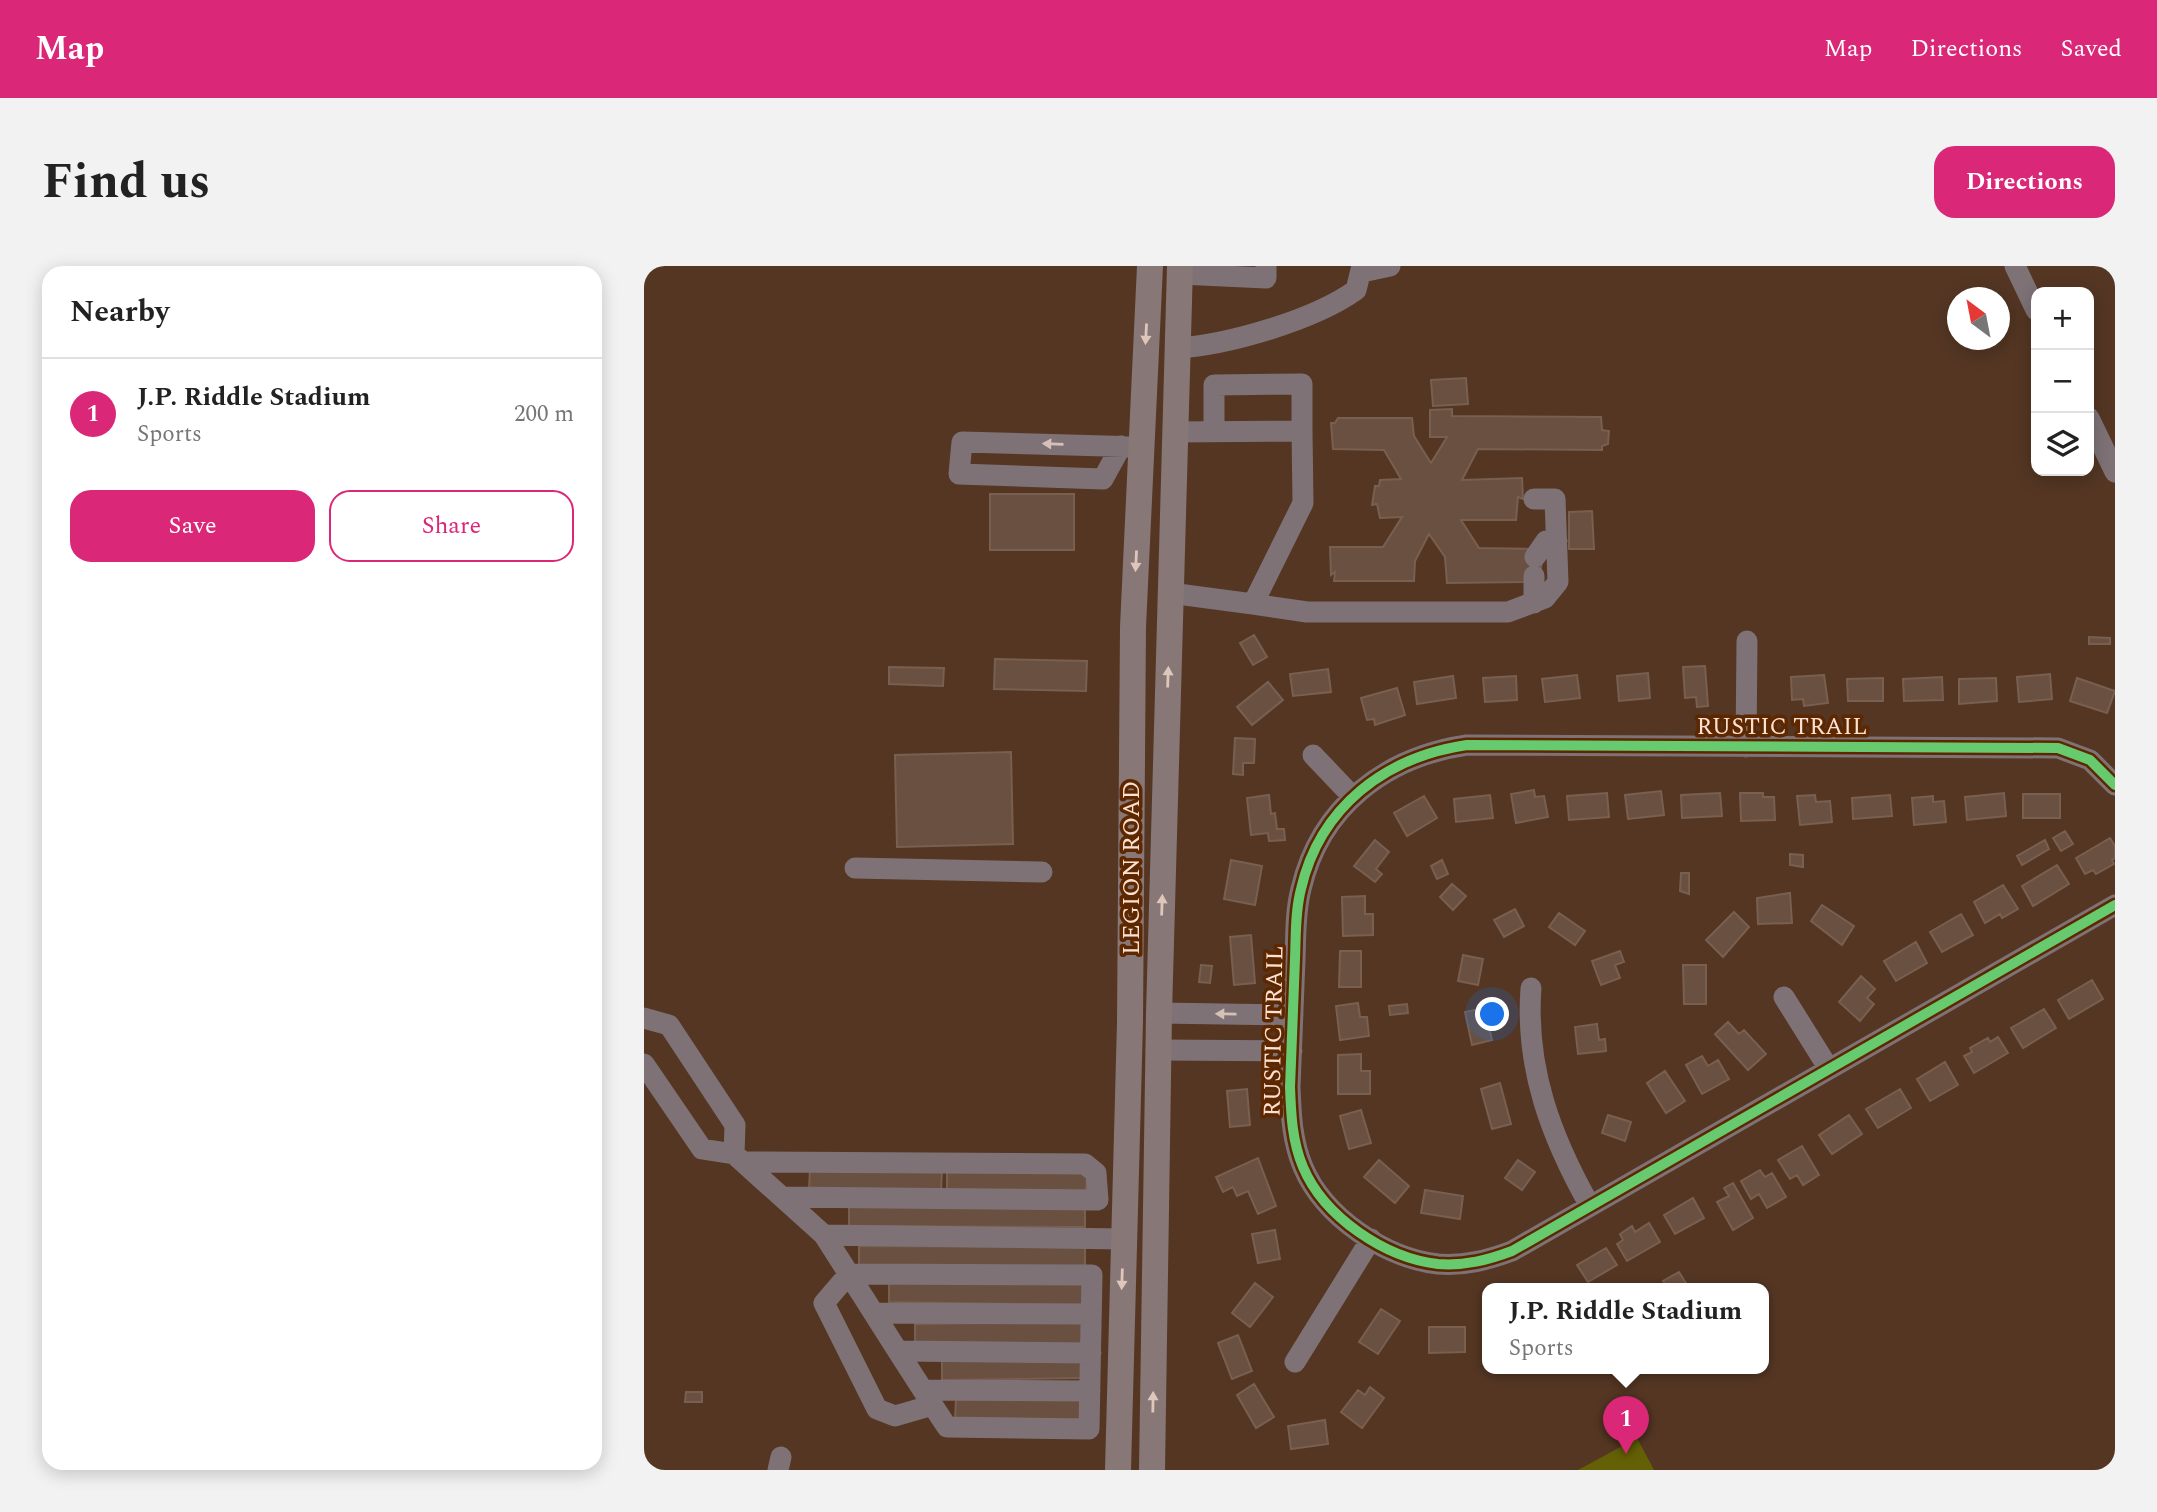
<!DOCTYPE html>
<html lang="en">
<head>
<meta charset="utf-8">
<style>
	:root { --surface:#fff; --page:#f2f2f2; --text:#222; --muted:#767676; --line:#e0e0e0; --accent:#db2777 }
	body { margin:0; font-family:Spectral,serif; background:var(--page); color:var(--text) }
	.controls { position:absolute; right:21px; top:21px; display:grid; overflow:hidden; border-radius:14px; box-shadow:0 4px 18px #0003 }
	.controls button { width:63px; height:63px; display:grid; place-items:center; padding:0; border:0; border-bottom:2px solid var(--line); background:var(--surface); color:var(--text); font:35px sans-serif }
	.compass { position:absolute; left:1303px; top:21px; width:63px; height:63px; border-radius:50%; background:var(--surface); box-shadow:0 4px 18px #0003; rotate:328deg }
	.you { position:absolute; left:849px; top:749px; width:24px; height:24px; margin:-18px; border:5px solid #fff; border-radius:50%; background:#1a73e8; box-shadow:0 0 0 10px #1a73e833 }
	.badge { display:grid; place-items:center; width:46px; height:46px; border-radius:50%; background:var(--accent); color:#fff; font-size:23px; font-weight:700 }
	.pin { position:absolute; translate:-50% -58px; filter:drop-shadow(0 2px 4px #0008) }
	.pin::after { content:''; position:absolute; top:37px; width:24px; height:21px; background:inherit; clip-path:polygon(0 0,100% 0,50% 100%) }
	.popup { position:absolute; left:838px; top:1017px; width:287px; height:91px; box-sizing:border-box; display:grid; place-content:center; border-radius:14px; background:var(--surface); filter:drop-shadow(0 2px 5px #0005); font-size:23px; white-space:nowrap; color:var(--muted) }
	.popup b { font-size:26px; color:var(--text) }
	.popup::after { content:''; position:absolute; left:50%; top:100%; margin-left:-14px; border:14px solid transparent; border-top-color:var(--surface) }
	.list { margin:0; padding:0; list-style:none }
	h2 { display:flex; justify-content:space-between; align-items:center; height:91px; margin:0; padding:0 28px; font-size:30px }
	h2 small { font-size:23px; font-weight:400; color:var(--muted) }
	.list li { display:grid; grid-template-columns:46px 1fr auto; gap:21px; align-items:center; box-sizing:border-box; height:112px; padding:0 28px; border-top:2px solid var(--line) }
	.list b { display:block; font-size:26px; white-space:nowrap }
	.list p { margin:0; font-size:23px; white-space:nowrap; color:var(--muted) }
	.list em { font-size:23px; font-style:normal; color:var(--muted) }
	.actions { display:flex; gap:14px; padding:21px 28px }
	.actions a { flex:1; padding:16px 0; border:2px solid var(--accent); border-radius:21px; text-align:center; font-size:24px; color:var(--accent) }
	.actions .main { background:var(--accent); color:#fff }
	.icon { flex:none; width:38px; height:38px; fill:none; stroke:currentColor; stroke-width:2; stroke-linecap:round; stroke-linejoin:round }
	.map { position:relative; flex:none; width:1471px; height:1204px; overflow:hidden; border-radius:21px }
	header { display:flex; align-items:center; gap:42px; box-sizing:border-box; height:98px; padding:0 35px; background:var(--accent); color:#fff }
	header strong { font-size:33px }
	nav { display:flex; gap:38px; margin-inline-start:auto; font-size:24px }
	.intro { display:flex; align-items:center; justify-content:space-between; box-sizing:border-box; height:168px; padding:0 42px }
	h1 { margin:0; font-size:49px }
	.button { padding:18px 32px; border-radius:21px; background:var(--accent); color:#fff; font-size:24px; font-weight:700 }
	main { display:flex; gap:42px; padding:0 42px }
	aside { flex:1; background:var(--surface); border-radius:21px; box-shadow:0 4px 18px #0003 }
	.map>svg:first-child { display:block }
</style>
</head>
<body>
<header>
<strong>Map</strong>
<nav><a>Map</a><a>Directions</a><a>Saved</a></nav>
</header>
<div class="intro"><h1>Find us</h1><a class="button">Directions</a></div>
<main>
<aside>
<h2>Nearby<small></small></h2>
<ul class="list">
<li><span class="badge">1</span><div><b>J.P. Riddle Stadium</b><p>Sports</p></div><em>200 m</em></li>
</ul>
<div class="actions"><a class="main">Save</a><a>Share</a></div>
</aside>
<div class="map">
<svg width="1471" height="1204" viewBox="0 0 1471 1204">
	<rect width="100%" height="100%" fill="#543623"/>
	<path fill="#646005" d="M993,1172L1010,1204H934Z"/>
	<path fill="#695041" stroke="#785f50" stroke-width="2" d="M822,112L824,138L789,140L787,114Z
		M808,143V150L957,151L958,164L965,165L964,178L958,180V184L834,183L818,214L878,212L879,233L874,231L872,254H817L835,282L889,283L898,295L896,309L881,316L803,317L801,291L785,268L771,295L770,315H690L691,306L687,309L686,281H739L758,251L736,252L733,238L728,239L731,220H735L736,214L757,213L740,184L689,183L687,157H691L694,152H768L770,170L787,197L803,171H786V144Z
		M346,228H430V284H346Z
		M948,245L950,283H925V246Z
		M610,369L623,391L609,399L596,377Z
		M1445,371L1466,372V378H1445Z
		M351,393L443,395L442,425L350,423Z
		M1061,400L1064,440L1053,441L1052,431L1041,432L1039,401Z
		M245,401L300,402L299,420L245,418Z
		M684,403L687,426L649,430L646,408Z
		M1004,407L1006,432L975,435L973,410Z
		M1406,408L1408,433L1375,436L1373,411Z
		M933,409L936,432L901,436L898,413Z
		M1180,409L1184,437L1160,440L1159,433L1148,434L1147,411Z
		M809,410L812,432L773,438L770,416Z
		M872,410L873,434L841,436L839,412Z
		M1298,411L1299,434L1260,435L1259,413Z
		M1239,412V435H1204L1203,413Z
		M1352,412L1353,435L1315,438V413Z
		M1433,412L1471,425L1463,447L1426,435Z
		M624,416L639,434L608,459L593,441Z
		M753,422L761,449L731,459L730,453L723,454L717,432Z
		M591,472L611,473L610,497H599V509L589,508Z
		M367,486L369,578L253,581L251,489Z
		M890,524L891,531L900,530L904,551L872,557L867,528Z
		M1017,525L1020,549L984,553L981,529Z
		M963,527L965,551L925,554L923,530Z
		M1076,527L1078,550L1038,552L1037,529Z
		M1096,527H1119V531H1130L1131,554L1097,555Z
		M1360,527L1362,550L1323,554L1321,531Z
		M1379,528H1416V552H1379Z
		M625,529L627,548L631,547L633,563H640L641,574L625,575L624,567L607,569L603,532Z
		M846,529L849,552L812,556L810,533Z
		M1171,529L1172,536L1186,535L1188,556L1156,559L1153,530Z
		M1246,529L1248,550L1209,553L1208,532Z
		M780,530L793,552L763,570L750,547Z
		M1289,530V536L1300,535L1302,556L1270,559L1268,532Z
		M1421,565L1429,578L1417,585L1409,572Z
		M1466,572L1471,580V592L1468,594L1470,598L1452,608L1449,604L1441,608L1432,592Z
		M731,574L745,586L732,603L738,608L731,616L710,600Z
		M1401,574L1405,583L1378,599L1373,590Z
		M1146,588L1159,589V601L1146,599Z
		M587,594L618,600L611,639L580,633Z
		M798,594L804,608L793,613L787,600Z
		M1413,599L1425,618L1389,640L1378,620Z
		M1037,607H1045V628L1036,625Z
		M808,618L822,630L809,644L796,631Z
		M1359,619L1374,643L1358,652L1356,648L1341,657L1330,636Z
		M1146,627L1148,657L1114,658L1113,632Z
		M721,630V648H729V669L699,670L698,631Z
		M1178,639L1210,660L1198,679L1167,655Z
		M871,643L880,660L860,671L850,654Z
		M1090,646L1105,661L1079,691L1062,674Z
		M915,647L941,665L931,679L905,661Z
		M1317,648L1329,669L1298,686L1286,666Z
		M607,669L611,717L590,719L586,671Z
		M1272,676L1283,697L1252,715L1240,695Z
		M696,685H717V721H695Z
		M976,685L980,696L971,699L976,712L957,719L948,695Z
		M819,689L839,693L834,719L814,715Z
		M557,699L568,700L566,717L555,716Z
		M1039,699H1062V738H1040Z
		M1217,710L1231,723L1223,732L1230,738L1216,755L1195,736Z
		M1448,714L1459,733L1425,753L1414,734Z
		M714,737L716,751H723L725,770L696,774L692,740Z
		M763,738L764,747L746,749L745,740Z
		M841,742L848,774L828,779L821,746Z
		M1400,743L1412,762L1379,782L1367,762Z
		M1084,756L1095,768L1100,764L1122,788L1104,804L1071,768Z
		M953,758L955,774L961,773L962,785L934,788L931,761Z
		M1354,771L1364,787L1330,807L1320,790L1328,786L1326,782L1344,772L1346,776Z
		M717,788V805H726V828H694V789Z
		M1058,790L1064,800L1074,794L1085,813L1058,828L1042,799Z
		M1301,796L1314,819L1286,835L1273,813Z
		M1021,805L1041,835L1022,847L1003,817Z
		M856,817L867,858L848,863L837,823Z
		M603,823L606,859L586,861L583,825Z
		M1256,823L1267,842L1234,862L1222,843Z
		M717,844L727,877L705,883L696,850Z
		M964,849L987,856L981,875L958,867Z
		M1205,849L1218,868L1188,888L1175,869Z
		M1158,880L1175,909L1159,919L1153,909L1146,913L1134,894Z
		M614,892L632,940L614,948L604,925L593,930L589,921L579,926L572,911Z
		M735,894L765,920L751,937L720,911Z
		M874,894L891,906L878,924L861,912Z
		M166,902L298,904L297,925L165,923Z
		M1116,904L1121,911L1128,907L1142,931L1123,942L1115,928L1107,933L1097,915Z
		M303,905L443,906L442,928L303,927Z
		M1089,917L1109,952L1089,964L1073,936L1085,930L1080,922Z
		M781,924L819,930L816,953L777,947Z
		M1049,932L1060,952L1031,968L1020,949Z
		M205,939H441V961L205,960Z
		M1005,957L1016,976L983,995L973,978L979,974L976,968L988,960L991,966Z
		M631,964L636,993L614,997L608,968Z
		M215,980L441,981V1003L215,1001Z
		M962,982L973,999L944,1016L933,999Z
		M1035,1006L1045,1022H1023L1019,1015Z
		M245,1014L440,1017V1039L245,1036Z
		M611,1017L629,1031L606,1061L588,1047Z
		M737,1043L756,1055L734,1088L715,1076Z
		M439,1056V1078L271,1079V1058Z
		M785,1061H821V1086L785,1087Z
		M594,1069L608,1105L588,1113L574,1077Z
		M438,1091V1112L298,1114V1093Z
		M610,1118L630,1151L612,1162L593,1129Z
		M726,1121L740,1132L718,1162L697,1146L714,1124L721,1129Z
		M42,1126H58V1136H41Z
		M312,1133L437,1134V1156L311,1154Z
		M681,1154L684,1178L647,1183L644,1160Z"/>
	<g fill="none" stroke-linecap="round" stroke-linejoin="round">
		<path stroke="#7e7276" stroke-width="21" d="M1371,0L1392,44
			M718,6L746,0
			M536,8L622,12V0
			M533,82C584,79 670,54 712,24L718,0
			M1445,152L1471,206
			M531,166L658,165V118L570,119V166
			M477,180L459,213L315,208L318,176L497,181
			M891,291L902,275H913
			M526,327L609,338L659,237L658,165
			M890,337V310
			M609,338L663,346H864L901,332L914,316L911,233H890
			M1102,481L1103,375
			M669,489L708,530
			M1471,519L1446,494L1414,482L823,479C741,491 676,541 657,623C651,646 652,670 651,693C649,736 648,778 646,821C647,848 648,875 659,901C680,951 741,992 794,998C821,1000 844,994 868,985L1471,639
			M211,602L398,606
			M887,722C881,802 907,871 946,940
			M1140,731L1185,803
			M515,747L649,749
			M0,752L25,759L91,859L90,888
			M514,784L648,785
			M0,798L58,883L90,888L180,969
			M101,896L441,898L452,907L454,934L138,931
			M230,1047L447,1048
			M255,1085L447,1087
			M651,1096L727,973
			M279,1124L446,1125
			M289,1139L251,1150L233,1143L180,1037L205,1008L448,1009L445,1163L303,1161C261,1098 221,1033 180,969L480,973
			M134,1204L137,1191"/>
		<path stroke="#877777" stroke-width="26" d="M474,1204L486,756L489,361L506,0
			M508,1204L515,747L536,0"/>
		<defs>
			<path id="cycleway" d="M1471,519L1446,494L1414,482L823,479C741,491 676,541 657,623C651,646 652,670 651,693C649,736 648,778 646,821C647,848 648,875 659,901C680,951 741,992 794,998C821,1000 844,994 868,985L1471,639"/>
		</defs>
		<use href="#cycleway" stroke="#5d2700" stroke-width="15"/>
		<use href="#cycleway" stroke="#67ca6e" stroke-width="10"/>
	</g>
	<defs><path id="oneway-solid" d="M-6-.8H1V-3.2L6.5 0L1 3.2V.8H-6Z" transform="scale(1.75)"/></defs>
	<g fill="#dfc6bb">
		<use href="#oneway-solid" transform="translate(502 68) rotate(93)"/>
		<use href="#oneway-solid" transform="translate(492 295) rotate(93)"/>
		<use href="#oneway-solid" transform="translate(524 411) rotate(-88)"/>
		<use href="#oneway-solid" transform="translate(518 639) rotate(-88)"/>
		<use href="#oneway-solid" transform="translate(478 1013) rotate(92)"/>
		<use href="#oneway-solid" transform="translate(509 1136) rotate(-89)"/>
	</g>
	<g fill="#d6c0b6">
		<use href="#oneway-solid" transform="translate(409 178) rotate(-178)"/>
		<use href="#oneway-solid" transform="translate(582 748) rotate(-179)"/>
	</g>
	<g text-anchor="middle" stroke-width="7" stroke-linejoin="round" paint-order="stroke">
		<g font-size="24" fill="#fce1d2" stroke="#5d2700">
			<text x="1138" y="468">RUSTIC TRAIL</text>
			<text transform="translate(487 602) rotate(-90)" y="8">LEGION ROAD</text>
			<text transform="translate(629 765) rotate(-89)" y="8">RUSTIC TRAIL</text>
		</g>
	</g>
</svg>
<div class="controls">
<button>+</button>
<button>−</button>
<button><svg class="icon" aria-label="layers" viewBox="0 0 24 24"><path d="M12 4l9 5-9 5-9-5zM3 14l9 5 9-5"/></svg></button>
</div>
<svg class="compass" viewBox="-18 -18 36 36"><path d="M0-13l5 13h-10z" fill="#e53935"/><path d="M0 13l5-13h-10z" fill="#767676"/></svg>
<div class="you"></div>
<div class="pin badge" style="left:982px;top:1188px">1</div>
<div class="popup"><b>J.P. Riddle Stadium</b>Sports</div>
</div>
</main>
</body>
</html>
